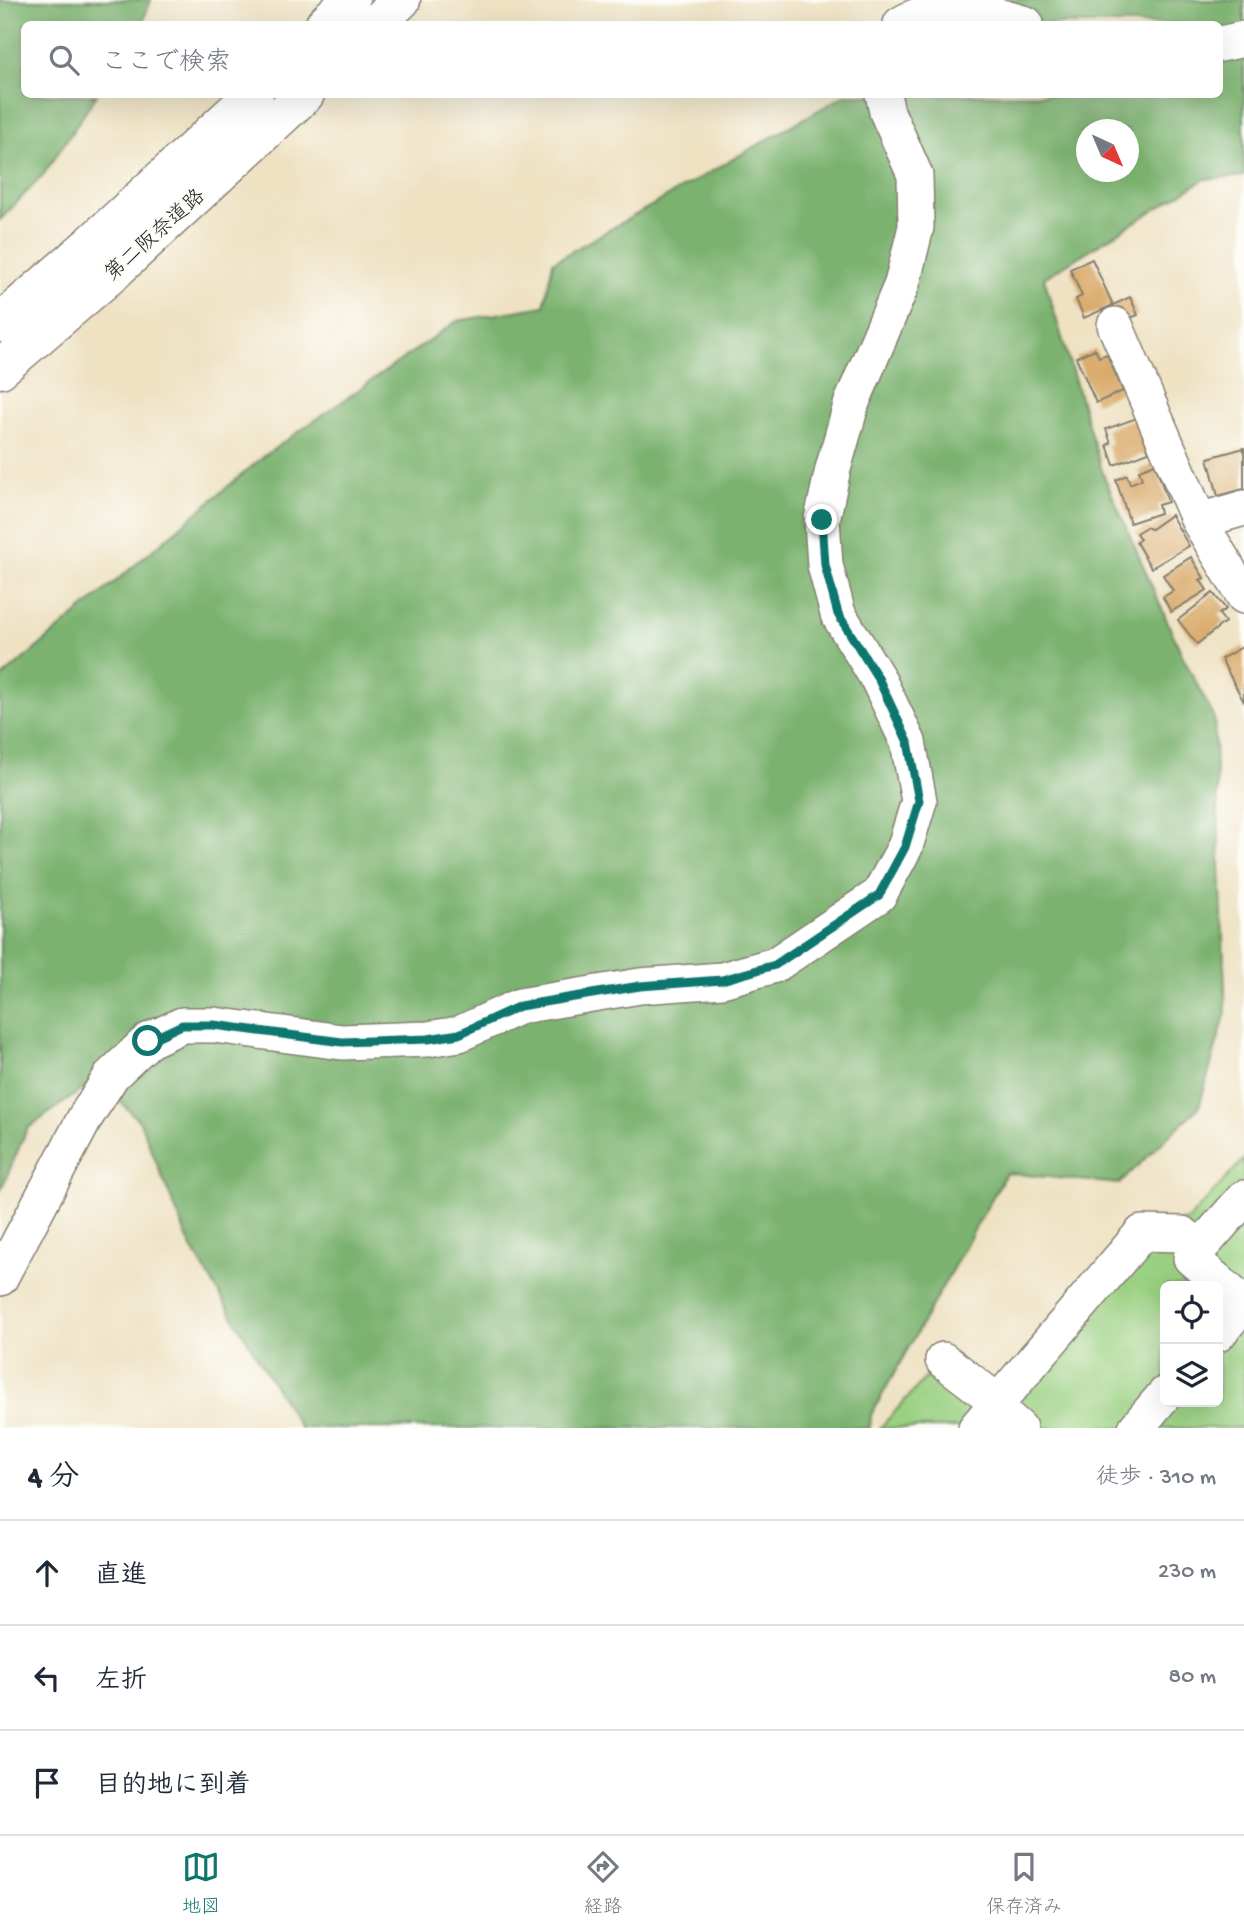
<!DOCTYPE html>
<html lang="ja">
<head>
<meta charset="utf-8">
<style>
	:root { --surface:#fff; --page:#f2f2f3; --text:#1f2937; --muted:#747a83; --line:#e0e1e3; --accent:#0f766e }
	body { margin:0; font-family:"Gochi Hand","Klee One",sans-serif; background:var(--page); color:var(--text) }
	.controls { position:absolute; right:21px; bottom:21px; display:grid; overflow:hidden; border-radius:10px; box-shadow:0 7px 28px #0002 }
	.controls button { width:63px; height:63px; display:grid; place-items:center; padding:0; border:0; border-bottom:2px solid var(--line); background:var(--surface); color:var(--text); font:35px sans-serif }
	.compass { position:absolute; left:1076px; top:119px; width:63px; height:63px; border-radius:50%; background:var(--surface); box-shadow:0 7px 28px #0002; rotate:136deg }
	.stop { position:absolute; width:21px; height:21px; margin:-16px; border:5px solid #0f766e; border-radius:50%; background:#fff }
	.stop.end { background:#0f766e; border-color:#fff; box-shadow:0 2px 7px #0008 }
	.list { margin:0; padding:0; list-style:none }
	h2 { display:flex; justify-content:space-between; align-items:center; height:91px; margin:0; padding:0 28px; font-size:30px }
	h2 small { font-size:23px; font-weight:400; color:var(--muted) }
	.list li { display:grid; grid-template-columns:46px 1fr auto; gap:21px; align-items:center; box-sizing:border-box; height:105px; padding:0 28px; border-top:2px solid var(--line) }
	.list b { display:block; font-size:26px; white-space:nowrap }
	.list em { font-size:23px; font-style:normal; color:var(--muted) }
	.icon { flex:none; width:38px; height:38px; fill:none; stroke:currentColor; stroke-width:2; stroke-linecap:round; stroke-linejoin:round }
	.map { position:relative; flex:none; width:1244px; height:1428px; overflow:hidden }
	.search { position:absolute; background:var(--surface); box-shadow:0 7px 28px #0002; left:21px; right:21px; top:21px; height:77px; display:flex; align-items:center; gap:18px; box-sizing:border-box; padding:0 24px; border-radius:10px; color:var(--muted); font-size:26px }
	.sheet { height:406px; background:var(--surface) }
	nav { display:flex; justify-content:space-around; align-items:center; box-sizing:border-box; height:98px; border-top:2px solid var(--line); background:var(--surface); font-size:19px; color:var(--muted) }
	nav a { display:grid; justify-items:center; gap:4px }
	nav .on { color:var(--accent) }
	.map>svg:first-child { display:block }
</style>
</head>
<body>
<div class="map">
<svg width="1244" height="1428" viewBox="0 0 1244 1428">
	<rect width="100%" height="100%" fill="#fdfcf7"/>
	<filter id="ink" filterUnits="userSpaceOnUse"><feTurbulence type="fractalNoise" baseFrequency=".0143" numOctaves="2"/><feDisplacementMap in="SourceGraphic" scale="14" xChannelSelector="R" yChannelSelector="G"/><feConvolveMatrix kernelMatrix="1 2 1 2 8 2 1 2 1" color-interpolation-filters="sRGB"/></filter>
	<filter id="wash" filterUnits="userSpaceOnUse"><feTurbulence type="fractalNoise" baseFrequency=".00686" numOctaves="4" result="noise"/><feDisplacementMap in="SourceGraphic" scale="28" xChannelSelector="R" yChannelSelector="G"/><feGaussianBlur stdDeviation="1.57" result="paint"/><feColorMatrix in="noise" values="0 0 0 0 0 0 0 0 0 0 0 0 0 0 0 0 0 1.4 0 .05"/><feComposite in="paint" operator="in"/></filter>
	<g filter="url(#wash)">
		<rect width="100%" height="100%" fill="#eee2c3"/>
		<path fill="#9ad081" stroke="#5b764e" stroke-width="2" fill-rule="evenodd" d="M1244,1159V1428H880L946,1355L999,1392L1140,1229L1188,1220ZM1165,1286H1218V1402H1165Z"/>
		<path fill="#7bb26f" stroke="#4c6746" stroke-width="2" fill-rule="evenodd" d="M0,0H151L142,24H24V94L97,95L43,175L0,220Z
			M1009,0H1244V176L1205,179L1044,278L1103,474L1182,655L1214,717L1226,1012L1199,1107L1119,1184L1006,1173L871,1415L870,1428H300L190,1245L140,1122L98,1078L27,1129L0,1192V679L264,456L457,321L544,306L553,262L845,95L1220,94V24H966ZM1086,130H1128V172H1086Z"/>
		<g id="blocks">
			<path fill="#d9aa6b" d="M1092,259L1113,305L1084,318L1076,299L1082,296L1070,269Z
				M1130,297L1138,315L1121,322L1113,305Z
				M1095,349L1099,357L1107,354L1123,391L1096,403L1076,357Z
				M1137,418L1149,452L1114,465L1107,445L1111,443L1106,429Z
				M1244,448V489L1218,496L1208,458Z
				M1155,464L1168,502L1158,505L1160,513L1130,523L1116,480L1127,475L1130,484L1142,479L1139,470Z
				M1171,515L1189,546L1151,568L1136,542L1140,539L1136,533L1146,527L1151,529Z
				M1191,557L1204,578L1200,580L1207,590L1171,612L1163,597L1173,591L1163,575Z
				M1213,593L1226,609L1219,614L1225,622L1197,644L1178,620Z
				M1244,646V702L1221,659Z"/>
		</g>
	</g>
	<g filter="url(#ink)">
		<use href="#blocks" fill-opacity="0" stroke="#857f70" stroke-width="2"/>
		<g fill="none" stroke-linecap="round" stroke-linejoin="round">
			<defs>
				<path id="minor" d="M901,24C941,0 984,11 1026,24
					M1220,44L1244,39
					M1115,325L1199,521L1244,596
					M1199,521L1244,508
					M1244,1198L1191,1258L1244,1304
					M0,1278L86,1116L112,1075L148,1041L182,1025H214L342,1042L428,1039L459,1034L520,1006L640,986L722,980L775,965L879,895L905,847L919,801L908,742L878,679L838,614L825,565L822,520L833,469L852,402L902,284L916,227L915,175L887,112L883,94
					M1218,1334L1244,1303
					M943,1360L998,1402
					M995,1407L1019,1428
					M976,1428L1142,1233L1182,1234L1201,1247
					M1136,1428L1165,1394"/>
				<path id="highway" d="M325,24L350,0
					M376,24L401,0
					M0,323L88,247L254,94
					M0,369L111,274L305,94"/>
			</defs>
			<use href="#minor" stroke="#857f70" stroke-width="38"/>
			<use href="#highway" stroke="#857f70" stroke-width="41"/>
			<use href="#minor" stroke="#fff" stroke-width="35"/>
			<use href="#highway" stroke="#fff" stroke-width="38"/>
		</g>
	</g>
	<g fill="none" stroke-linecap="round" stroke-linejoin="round" filter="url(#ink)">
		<path stroke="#0f766e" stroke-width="9" d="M148,1041L182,1025H214L342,1042L428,1039L459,1034L520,1006L640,986L722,980L775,965L879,895L905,847L919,801L908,742L878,678L838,614L825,565L822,520"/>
	</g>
	<g text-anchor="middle" stroke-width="5" stroke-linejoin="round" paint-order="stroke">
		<g font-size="21" fill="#1c1c1c" stroke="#fdfcf7">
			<text transform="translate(154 234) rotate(-42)" y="7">第二阪奈道路</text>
		</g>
	</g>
</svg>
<div class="controls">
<button><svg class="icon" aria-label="locate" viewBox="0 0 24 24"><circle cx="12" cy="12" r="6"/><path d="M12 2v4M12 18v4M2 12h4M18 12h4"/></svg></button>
<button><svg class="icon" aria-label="layers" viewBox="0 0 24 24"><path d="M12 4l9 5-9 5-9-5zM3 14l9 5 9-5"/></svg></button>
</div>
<svg class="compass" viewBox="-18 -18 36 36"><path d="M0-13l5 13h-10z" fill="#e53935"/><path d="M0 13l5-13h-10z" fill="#747a83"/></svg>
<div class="stop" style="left:148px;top:1041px"></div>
<div class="stop end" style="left:822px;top:520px"></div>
<div class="search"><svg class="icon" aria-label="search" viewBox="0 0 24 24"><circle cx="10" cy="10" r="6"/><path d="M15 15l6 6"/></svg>ここで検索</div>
</div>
<section class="sheet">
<h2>4 分<small>徒歩 · 310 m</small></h2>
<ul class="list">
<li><svg class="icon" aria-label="ahead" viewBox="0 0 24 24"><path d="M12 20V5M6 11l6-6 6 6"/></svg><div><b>直進</b></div><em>230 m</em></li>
<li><svg class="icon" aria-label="left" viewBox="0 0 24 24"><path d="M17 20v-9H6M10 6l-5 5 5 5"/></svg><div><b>左折</b></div><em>80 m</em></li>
<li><svg class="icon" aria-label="arrive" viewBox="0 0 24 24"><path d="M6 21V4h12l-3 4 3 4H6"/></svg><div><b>目的地に到着</b></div></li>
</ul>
</section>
<nav>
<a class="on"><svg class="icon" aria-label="map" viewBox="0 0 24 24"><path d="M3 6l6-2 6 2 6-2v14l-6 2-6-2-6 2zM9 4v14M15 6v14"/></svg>地図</a>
<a><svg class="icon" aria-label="directions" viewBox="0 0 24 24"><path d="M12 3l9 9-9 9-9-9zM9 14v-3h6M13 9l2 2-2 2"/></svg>経路</a>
<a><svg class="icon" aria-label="saved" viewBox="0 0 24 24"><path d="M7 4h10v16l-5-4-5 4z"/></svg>保存済み</a>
</nav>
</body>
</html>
